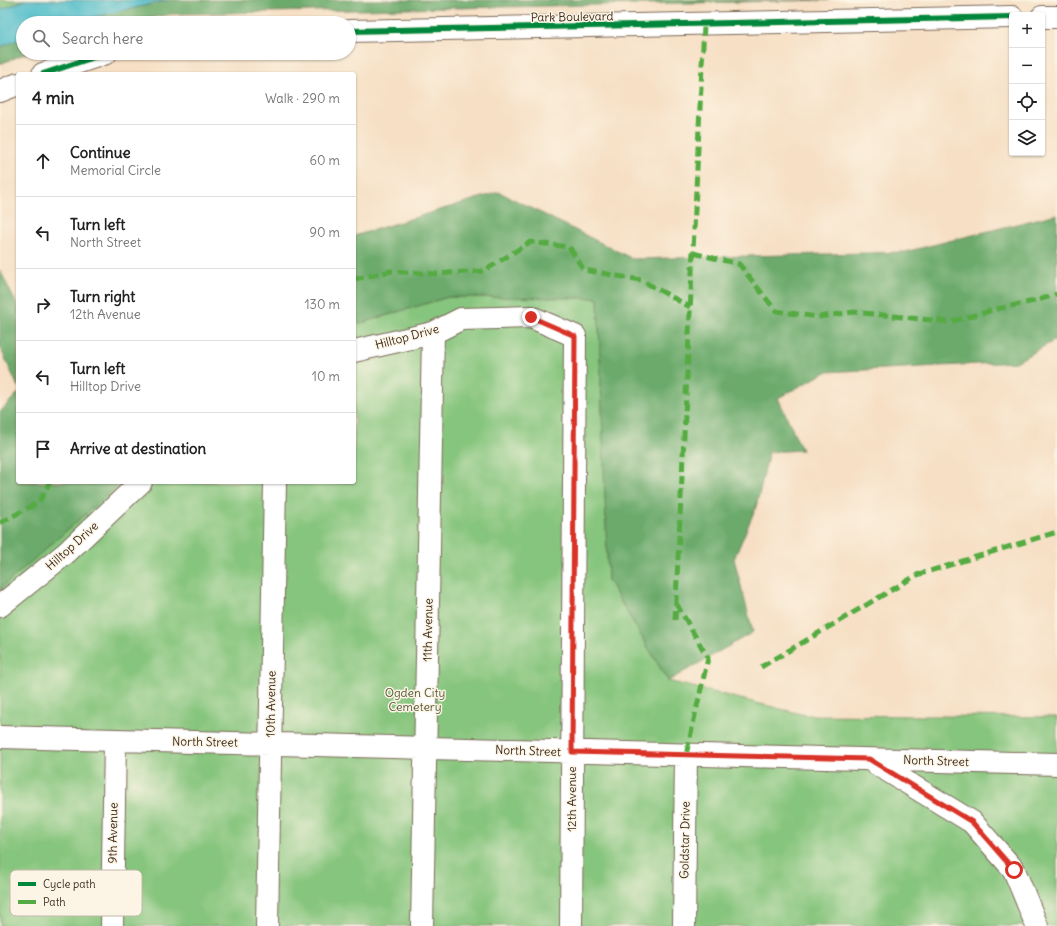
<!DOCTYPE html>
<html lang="en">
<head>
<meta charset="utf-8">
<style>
	:root { --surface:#fff; --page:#f6f6f6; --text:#222; --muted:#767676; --line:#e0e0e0 }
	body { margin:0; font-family:Delius,sans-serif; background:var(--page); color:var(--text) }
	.controls { position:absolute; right:12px; top:12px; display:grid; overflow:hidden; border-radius:4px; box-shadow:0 1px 3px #0004 }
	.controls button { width:36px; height:36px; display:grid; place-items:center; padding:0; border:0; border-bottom:1px solid var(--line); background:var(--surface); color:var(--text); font:20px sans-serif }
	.stop { position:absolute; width:12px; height:12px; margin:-9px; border:3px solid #d93025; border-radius:50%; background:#fff }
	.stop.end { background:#d93025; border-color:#fff; box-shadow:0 1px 4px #0008 }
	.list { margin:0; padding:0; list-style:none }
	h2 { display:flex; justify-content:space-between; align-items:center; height:52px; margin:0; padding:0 16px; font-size:17px }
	h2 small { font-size:13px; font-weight:400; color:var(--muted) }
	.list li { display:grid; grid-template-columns:26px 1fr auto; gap:12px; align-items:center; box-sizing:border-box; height:72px; padding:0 16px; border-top:1px solid var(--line) }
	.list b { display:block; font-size:15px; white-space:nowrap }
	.list p { margin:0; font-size:13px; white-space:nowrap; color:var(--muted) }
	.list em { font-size:13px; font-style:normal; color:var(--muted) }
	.icon { flex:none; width:22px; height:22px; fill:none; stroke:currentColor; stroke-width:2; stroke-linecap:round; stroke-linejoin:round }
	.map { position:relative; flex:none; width:1057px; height:926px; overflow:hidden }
	.search { position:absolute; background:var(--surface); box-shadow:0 1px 3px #0004; left:16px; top:16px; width:340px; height:44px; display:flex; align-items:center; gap:10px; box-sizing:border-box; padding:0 14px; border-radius:22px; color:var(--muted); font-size:15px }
	.panel { position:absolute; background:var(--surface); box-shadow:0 1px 3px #0004; left:16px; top:72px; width:340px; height:412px; border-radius:4px }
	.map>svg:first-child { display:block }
</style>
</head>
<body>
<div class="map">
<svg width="1057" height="926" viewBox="0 0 1057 926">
	<rect width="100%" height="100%" fill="#fcf5e5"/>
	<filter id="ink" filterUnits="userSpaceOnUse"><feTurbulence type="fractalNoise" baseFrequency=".025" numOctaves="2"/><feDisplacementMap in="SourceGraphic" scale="8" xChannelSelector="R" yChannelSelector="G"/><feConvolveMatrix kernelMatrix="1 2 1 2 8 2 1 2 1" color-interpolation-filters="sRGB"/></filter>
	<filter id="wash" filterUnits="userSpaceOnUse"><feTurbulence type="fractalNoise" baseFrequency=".012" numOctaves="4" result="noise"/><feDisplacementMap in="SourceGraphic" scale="16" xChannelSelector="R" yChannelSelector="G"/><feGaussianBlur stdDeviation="0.9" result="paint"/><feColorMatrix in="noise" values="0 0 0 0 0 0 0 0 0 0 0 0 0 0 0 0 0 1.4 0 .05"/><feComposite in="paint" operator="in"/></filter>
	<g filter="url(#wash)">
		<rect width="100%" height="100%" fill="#f6dfc4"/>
		<path fill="#86c57d" stroke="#60784e" d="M0,0H25L0,10Z
			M448,297L598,298L608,580L668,681L805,715L1057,717V926H0V589L122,482H354V325Z"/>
		<path fill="#6caa6c" stroke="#546a45" d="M169,0H828L172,14L121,23H68Z
			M23,38V53H27L0,64V47Z
			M499,192L633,259L905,252L1057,214V339L1016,362L826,372L778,398L802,450L769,452L756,507L734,559L753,632L668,681L608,580L598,298L448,297L354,325V236Z
			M0,270L18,307V387L0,347Z
			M18,393V482H122L0,589V412Z"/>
		<path fill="#51becb" stroke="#467474" d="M25,0H169L68,23H23V38L0,47V10Z"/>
	</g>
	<g filter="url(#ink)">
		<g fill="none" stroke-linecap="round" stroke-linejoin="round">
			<defs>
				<path id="minor" d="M1042,17H1057
					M349,31L1012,17
					M43,74L106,53
					M0,91L18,84
					M354,351L433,333L461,319L531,317L575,336L571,926
					M0,606L66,553L141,482
					M0,737L1057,764
					M870,760L972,822L1014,870L1037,926
					M112,926L115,740
					M267,926L275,482
					M422,926L433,333
					M684,926L686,755"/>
			</defs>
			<use href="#minor" stroke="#7c6958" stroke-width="24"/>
			<use href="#minor" stroke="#fff" stroke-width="22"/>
			<path stroke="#55ab43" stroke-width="5" stroke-dasharray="10 5" stroke-linecap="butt" d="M693,253L739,264L776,311L818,317L854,312L950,322L997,309L1039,300L1057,294
				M354,279L392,271L434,274L484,271L530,242L569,247L584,270L641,280L690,307
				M0,523L39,502L50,482
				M676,603L708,658L686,755
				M675,620L704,25
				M761,667L917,575L1057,532"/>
			<defs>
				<path id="cycleway" d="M349,31L1012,17
					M43,74L106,53"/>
			</defs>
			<use href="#cycleway" stroke="#fcf5e5" stroke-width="8"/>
			<use href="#cycleway" stroke="#00873e" stroke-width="6"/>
		</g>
	</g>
	<g fill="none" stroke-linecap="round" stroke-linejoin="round" filter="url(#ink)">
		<path stroke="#d93025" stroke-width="5" d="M531,317L575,336L572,752L869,759L972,822L1014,870"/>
	</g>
	<g text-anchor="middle" stroke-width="3" stroke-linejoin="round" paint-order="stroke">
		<g font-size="12" fill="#3b2a1e" stroke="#fcf5e5">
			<text transform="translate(572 17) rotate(-1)" y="4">Park Boulevard</text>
			<text transform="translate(407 337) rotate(-15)" y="4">Hilltop Drive</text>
			<text transform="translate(72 546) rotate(-42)" y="4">Hilltop Drive</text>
			<text transform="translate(428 630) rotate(-89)" y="4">11th Avenue</text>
			<text transform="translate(271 704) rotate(-89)" y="4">10th Avenue</text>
			<text transform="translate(205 742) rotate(1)" y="4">North Street</text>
			<text transform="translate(528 751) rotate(2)" y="4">North Street</text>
			<text transform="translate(936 761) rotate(2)" y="4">North Street</text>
			<text transform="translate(572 799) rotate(-90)" y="4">12th Avenue</text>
			<text transform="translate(113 833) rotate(-89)" y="4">9th Avenue</text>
			<text transform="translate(685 840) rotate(-89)" y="4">Goldstar Drive</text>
		</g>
		<g font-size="12" fill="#52583a" stroke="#fcf5e5">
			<text x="415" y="697">Ogden City<tspan x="415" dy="14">Cemetery</tspan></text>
		</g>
	</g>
	<rect x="10" y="870" width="132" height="46" rx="6" fill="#fcf5e5" stroke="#c2b8a9" stroke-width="1"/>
	<rect x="18" y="882" width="18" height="4" fill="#00873e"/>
	<rect x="18" y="900" width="18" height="4" fill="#55ab43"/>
	<g font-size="11" fill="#3b2a1e">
		<text x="43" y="888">Cycle path</text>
		<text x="43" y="906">Path</text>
	</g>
</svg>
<div class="controls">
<button>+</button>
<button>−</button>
<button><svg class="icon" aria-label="locate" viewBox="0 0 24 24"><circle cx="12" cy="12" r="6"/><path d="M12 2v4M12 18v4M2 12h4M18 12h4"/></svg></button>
<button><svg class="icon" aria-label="layers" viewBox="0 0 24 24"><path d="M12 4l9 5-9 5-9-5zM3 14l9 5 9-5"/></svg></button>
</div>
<div class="stop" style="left:1014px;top:870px"></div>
<div class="stop end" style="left:531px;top:317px"></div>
<div class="search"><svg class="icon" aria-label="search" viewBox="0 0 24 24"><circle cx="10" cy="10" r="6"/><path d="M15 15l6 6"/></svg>Search here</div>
<section class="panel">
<h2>4 min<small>Walk · 290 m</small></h2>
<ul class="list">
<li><svg class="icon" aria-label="ahead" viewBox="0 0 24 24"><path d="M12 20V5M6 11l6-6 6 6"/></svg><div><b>Continue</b><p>Memorial Circle</p></div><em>60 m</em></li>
<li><svg class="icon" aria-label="left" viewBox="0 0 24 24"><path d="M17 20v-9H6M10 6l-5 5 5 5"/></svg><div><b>Turn left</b><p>North Street</p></div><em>90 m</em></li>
<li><svg class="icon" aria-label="right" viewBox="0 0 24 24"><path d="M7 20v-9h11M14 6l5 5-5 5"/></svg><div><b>Turn right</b><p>12th Avenue</p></div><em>130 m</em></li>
<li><svg class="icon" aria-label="left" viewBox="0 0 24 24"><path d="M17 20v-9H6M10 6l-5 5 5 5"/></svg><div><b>Turn left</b><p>Hilltop Drive</p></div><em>10 m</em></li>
<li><svg class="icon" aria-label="arrive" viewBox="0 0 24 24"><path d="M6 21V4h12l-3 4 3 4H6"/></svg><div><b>Arrive at destination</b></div></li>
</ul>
</section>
</div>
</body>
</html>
